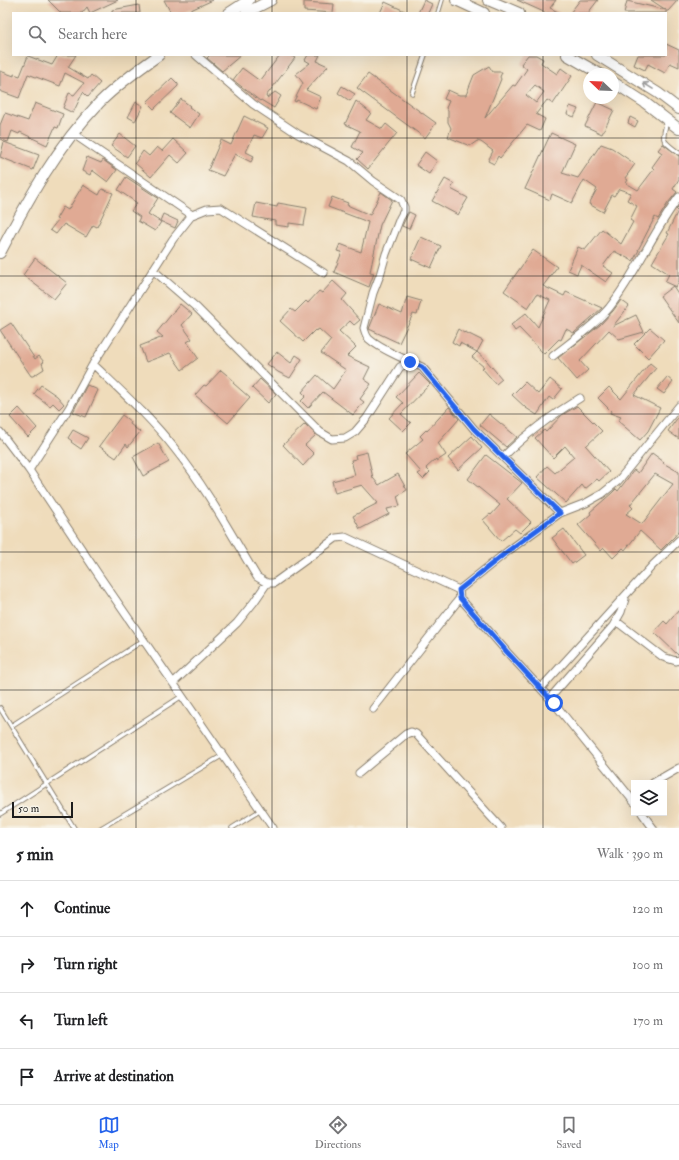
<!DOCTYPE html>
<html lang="en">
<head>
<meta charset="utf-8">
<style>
	:root { --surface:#fff; --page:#f2f2f2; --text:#202124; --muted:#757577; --line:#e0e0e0; --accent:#2563eb }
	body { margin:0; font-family:"IM FELL Double Pica",serif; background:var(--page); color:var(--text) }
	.controls { position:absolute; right:12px; bottom:12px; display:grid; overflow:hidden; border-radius:0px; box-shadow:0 4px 16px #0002 }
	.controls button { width:36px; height:36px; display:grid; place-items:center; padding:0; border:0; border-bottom:1px solid var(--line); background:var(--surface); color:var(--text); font:20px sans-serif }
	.compass { position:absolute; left:583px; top:68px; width:36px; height:36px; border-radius:50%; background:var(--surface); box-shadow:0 4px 16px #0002; rotate:293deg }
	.scale { position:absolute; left:12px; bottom:10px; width:61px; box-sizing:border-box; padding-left:4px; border:2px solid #1c1c1c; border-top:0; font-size:11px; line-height:14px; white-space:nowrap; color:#1c1c1c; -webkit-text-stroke:3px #f7f3e8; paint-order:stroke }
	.stop { position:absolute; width:12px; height:12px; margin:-9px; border:3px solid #2563eb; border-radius:50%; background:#fff }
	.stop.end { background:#2563eb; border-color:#fff; box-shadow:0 1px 4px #0008 }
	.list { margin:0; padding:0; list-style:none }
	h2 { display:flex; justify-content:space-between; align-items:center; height:52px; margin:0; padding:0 16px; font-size:17px }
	h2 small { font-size:13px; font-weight:400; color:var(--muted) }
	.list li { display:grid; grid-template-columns:26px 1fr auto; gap:12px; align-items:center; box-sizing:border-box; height:56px; padding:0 16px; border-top:1px solid var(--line) }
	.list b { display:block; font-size:15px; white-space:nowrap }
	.list em { font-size:13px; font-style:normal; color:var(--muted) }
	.icon { flex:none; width:22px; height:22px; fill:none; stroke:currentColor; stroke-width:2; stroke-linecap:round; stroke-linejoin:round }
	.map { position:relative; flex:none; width:679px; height:828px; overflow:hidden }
	.search { position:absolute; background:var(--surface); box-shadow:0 4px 16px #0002; left:12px; right:12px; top:12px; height:44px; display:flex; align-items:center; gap:10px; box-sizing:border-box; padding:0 14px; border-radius:0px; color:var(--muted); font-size:15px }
	.sheet { height:276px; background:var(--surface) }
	nav { display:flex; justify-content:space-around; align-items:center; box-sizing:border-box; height:56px; border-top:1px solid var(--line); background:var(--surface); font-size:11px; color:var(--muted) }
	nav a { display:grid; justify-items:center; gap:2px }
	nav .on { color:var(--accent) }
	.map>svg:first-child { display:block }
</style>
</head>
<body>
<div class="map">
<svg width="679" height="828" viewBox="0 0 679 828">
	<rect width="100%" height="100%" fill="#f7f3e8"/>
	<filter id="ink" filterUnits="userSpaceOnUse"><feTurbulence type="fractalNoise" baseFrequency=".025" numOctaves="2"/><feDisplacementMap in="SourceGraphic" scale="8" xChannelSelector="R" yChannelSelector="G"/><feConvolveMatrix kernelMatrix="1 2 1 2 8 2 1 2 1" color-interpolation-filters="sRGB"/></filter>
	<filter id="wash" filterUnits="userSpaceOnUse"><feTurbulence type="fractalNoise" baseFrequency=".012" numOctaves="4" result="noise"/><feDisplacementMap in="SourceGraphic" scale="16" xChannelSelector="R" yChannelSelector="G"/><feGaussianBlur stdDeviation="0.9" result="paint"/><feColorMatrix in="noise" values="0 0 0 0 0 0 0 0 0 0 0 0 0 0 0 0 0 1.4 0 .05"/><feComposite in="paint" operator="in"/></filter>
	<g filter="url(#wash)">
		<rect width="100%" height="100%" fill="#efdcbb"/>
		<g id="blocks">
			<path fill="#e0aa94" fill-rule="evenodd" d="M48,0H118L90,13L87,7L82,13H61Z
				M164,0H213L184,13H171Z
				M424,0L432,4L428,13H418Z
				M517,0H556L550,8L560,13H546Z
				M580,0H598L588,13H570Z
				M651,0H678L668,11H666V13H624L627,1L666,10Z
				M304,2L334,4L333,13L304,11Z
				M385,2L409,13H380Z
				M139,5L140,13H112V10Z
				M666,44L679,50V67L670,63L665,73L648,64L645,70L634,65L638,55H666Z
				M58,55H76L68,67L88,79L91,75L100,83L88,97L83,92L73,113L63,108L69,93L74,95L84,83L65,73L60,86L28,74L19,98L0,91V71L14,76V74L20,76L28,56L52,65Z
				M210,55H241L222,71L207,58Z
				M280,55H290L295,58L266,96L267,98L275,92L281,96L274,108L261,100L260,101L233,80L242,68L260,81Z
				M308,55H320L317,61L328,66L306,90L321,97L316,109L297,100L296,102L294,101L303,83L296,74L310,63L305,60Z
				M528,55H536L543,59L541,63L557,74L561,68L572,76L553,104L547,100L536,114L545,119L540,131L527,125L500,158L498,156L494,164L488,161L493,151L481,142L477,141L470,146L448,137L451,128L448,122V111L446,108L449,101L444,99L448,90L459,95H466L474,75L489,66L493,72H502L500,77L501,79L485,118L513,85L515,86L527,69L521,64ZM535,85L544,92L536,103L526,95Z
				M368,74L436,123L425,138L357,88Z
				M172,78L178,84V86L154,109L147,102Z
				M342,86L355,94L350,101L338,93Z
				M181,99L190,106L189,107L199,114L190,128L170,113Z
				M356,101L371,113L366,120L382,129L386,124L397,133L368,169L357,159L363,153L352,147L360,131L345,124Z
				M136,102L143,106L135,121L128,117Z
				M597,102L614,110L602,134L585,126Z
				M35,103L63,114L58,128L55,127L47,145L20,132L19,134L12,131L8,142L0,139V125L5,113L28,121Z
				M570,106L578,109L574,117L567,114Z
				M244,116L268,128L262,138L254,135L246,152L254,156L251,162L235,154L223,176L208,170L221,140L231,145Z
				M630,117L638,121L635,127L628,123Z
				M551,133L575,144L562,173L578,178L601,144L612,148L635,164L625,178L628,180L626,183L638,190L654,169L652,167L662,153L658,150L663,144L679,156V179L673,189L677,192L668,203L658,219L655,217L638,250H639L633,261L614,251L603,266L613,273L606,282L581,265L577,274L568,270L578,247L585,250L602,229L621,244L633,222L630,220L637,206L627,200L631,193L619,189L614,196L612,195L603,212L589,204L597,189L584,180L572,203L552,194L550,200L525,189Z
				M120,134L135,146L127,157L111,146Z
				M173,139L188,153L179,163L170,155L151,177L135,163L143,151L149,156L157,147L162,151Z
				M4,142L39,155L33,170L0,157Z
				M425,152L437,161L429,174L416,165Z
				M87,157L101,163L103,160L117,170L108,182L92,170L90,175L82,171Z
				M126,177L158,198L148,214L161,222L155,231L138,221L140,217L131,211L137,203L118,190Z
				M445,179L454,184L451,189L468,198L458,215L432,201Z
				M83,185L99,195L102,189L113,193L97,227L93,225L86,237L64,224L56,234L50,230L58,220L56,219L63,207L68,210Z
				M381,192L392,200L380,225L370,272L374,273L369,287L334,272L342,252L337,251L340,244L361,252L368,222L328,207L332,197L348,203L347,205L370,215Z
				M256,203L277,207L278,203L307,208L304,225L289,223V227L275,225V221L253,217Z
				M679,206V281L676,287L665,282L669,274L652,263L669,234L667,233L678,211L676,209Z
				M409,212L415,215L409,229L402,226Z
				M163,214L178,221L175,228L160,221Z
				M421,237L441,246L431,268L411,259Z
				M533,250L557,267L543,286L564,296L566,292L602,308L574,333L566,329L561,340L559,339L544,354L519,328L515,331L511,325L526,313L538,327L550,300L537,294L528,308L504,291Z
				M35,258L67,283L54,299L23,275Z
				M333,281L347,294L342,300L360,320L354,325L350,321L339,331L356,347L347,356L370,367L364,379L371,384L360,399L364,402L353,415L323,392L308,408L301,401L306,396L302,392L317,375L333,389L346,370L321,353L331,340L319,329L316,331L315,330L303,342L280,321L291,309L295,312L306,301L308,303L319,291L322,293Z
				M673,286L679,295V323L660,296Z
				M407,297L421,301L417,315L413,314L399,343L369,329L379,304L402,314Z
				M621,300L629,306L613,326L636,315L644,332L619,339L609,330L580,361L588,370L577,380L558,358L600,325L613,311Z
				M180,304L192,314L182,325L192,339L187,342L198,358L182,370L170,353L146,362L140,346L163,337L157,332Z
				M11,323L35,359L39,356L44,362L42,363L44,369L33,376H31L0,330Z
				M650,328L664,340L648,358L634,344Z
				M458,329L464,333L465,332L483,341L477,352L460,343L459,346L452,342Z
				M277,352L291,363L296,355L302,359L290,378L278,372L267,364Z
				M477,352L486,360L502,379L496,384L482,368L484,367L472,357Z
				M650,363L656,368L634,395L660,408L648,431L640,440L618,421L621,417L610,413L611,411L598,398L609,387L621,399Z
				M221,370L234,381L233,383L250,398L228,423L195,395L204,385L206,386Z
				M419,373L430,384L401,414L411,423L403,431L389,418L403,403L396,397Z
				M667,377L673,382L664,394L657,389Z
				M260,379L276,394L268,403L252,388Z
				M550,379L562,389L553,400L549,397L537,415L526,408L512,395L525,382L538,394Z
				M41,385L57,396L64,404L59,409L53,403L50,406L34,394Z
				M87,385L98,390L86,417L73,412Z
				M577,406L602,431L586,446L609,472L599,481L597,479L585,489L582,485L566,503L537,477L547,466L555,473L574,457L565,446L553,458L535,438L544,430L546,432L562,415Z
				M449,407L459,419L438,443L446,455L437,461L436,459L426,468L430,472L423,479L418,474L421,472L405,454L423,439L420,436L426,430L427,431Z
				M19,408L37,428L28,437L10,417Z
				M489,414L517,437L506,447L480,425Z
				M122,415L131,422L130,424L140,432L128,447L126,444L116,458L99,446Z
				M679,416V439L668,431Z
				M305,424L316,435L305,445L314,454L303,466L283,445Z
				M73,430L88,438L81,449L71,442L72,441L68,438Z
				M472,436L482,448L458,470L448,458Z
				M158,443L169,462L143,476L133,457Z
				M367,452L373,478L379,485L398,474L407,490L397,496L400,506L387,509L389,514L360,529L353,516L378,503L362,485L335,493L332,481L355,475L351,460L356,459L355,455Z
				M652,453L664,462L663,463L679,472V531L674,537L661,550L640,531L625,550L623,548L613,558L604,548L601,551L578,525L591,514L590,512L612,493L616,489L618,491L634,470L638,473ZM655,474L673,484L642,524L626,514L633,508L630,505Z
				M486,455L522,483L507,499L531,522L520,533L515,529L501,541L483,520L490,514L491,515L500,505L468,479Z
				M564,529L584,555L572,564L552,538Z
				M679,610V655H678L654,632L664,621L667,624Z"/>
		</g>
	</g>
	<g filter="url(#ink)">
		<use href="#blocks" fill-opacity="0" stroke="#867c6c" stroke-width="1"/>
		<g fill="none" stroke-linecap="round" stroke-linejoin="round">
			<defs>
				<path id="lane" d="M438,13L442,0
					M412,93L425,55
					M667,121C661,142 662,140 679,153
					M0,708L74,828
					M11,726L144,640
					M0,814L182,696
					M101,828L223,755
					M232,828L261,810"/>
				<path id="street" d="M196,55L253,104L298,134L349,161L373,181L401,200L404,207V211L400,218L386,254L380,275L373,293L364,328C365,332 366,336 369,339C380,349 397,355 410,362
					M72,133L192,215
					M153,270L173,239L192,215L207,209L221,208L324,273
					M553,356C572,341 594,326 609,308C636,274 653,232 679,197
					M93,364C122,392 151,418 175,449C207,489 231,534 257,577L267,583H274L336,538L345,537L459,590
					M0,432L29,470L98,574L273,828
					M503,457C526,434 552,415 580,398
					M29,470L69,408L93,364L153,270L197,308L320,432L332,439L345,438L355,432L367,418L400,367L410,362L422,367L474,429L560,513
					M616,621L663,657L676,661L679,660
					M173,683L237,623L254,602L267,583
					M541,688L653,565L679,540
					M550,698L613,626L621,612L625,599
					M373,709L460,598
					M359,773L406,734L411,732L416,734L501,828
					M653,783L679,768
					M634,802L554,703L507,652L460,598L459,590L508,551L560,513L586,503L602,494L618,481L679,406
					M642,813L653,828"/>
				<path id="secondary" d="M456,0L484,13
					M488,0L519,13
					M229,13L249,0
					M246,13L271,0
					M567,55L600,74
					M597,55L658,93L679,109
					M613,82L644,102L679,129
					M0,253C28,199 57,147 99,103C117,85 139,69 159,55"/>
			</defs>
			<use href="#lane" stroke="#867c6c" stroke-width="5.5"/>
			<use href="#street" stroke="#867c6c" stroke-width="9"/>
			<use href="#secondary" stroke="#867c6c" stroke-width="12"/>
			<use href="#lane" stroke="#fff" stroke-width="3.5"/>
			<use href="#street" stroke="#fff" stroke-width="7"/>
			<use href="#secondary" stroke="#fff" stroke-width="10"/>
		</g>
		<defs><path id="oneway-shaft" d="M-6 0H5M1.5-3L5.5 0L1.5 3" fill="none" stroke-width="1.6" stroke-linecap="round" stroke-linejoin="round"/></defs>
		<use stroke="#999" href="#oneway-shaft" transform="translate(648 86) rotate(-148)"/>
	</g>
	<g fill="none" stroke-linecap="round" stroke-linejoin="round" filter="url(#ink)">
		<path stroke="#2563eb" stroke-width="5" d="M410,362L422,367L474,429L560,513L508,551L459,590L460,598L467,606L507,652L554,703"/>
	</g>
	<path fill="none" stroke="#1c1c1c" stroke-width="1" stroke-opacity="0.55" d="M136,0V13M272,0V13M407,0V13M543,0V13M136,55V828M272,55V828M407,55V828M543,55V828M0,138H679M0,276H679M0,414H679M0,552H679M0,690H679"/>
</svg>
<div class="controls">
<button><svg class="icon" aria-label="layers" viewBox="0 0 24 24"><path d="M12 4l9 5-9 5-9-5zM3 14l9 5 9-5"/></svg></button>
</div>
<svg class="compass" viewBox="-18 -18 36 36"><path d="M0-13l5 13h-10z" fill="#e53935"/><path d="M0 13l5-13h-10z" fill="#757577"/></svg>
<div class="scale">50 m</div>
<div class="stop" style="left:554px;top:703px"></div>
<div class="stop end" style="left:410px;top:362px"></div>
<div class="search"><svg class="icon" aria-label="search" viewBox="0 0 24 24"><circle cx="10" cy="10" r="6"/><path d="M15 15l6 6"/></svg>Search here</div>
</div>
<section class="sheet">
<h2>5 min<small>Walk · 390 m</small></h2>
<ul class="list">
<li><svg class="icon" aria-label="ahead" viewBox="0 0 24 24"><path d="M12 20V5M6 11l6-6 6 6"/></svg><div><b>Continue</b></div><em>120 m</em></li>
<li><svg class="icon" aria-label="right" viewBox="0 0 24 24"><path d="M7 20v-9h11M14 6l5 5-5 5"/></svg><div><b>Turn right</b></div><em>100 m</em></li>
<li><svg class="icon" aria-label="left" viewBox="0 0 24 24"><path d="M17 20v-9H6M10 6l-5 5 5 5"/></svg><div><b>Turn left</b></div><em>170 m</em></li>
<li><svg class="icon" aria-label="arrive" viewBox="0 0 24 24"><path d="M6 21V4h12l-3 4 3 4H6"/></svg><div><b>Arrive at destination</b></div></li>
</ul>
</section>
<nav>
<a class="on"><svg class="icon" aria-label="map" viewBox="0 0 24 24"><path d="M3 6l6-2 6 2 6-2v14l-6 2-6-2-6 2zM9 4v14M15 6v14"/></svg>Map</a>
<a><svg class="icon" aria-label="directions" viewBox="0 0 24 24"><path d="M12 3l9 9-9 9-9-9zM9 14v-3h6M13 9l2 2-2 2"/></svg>Directions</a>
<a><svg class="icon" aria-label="saved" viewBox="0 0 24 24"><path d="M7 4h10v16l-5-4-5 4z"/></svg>Saved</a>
</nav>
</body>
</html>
